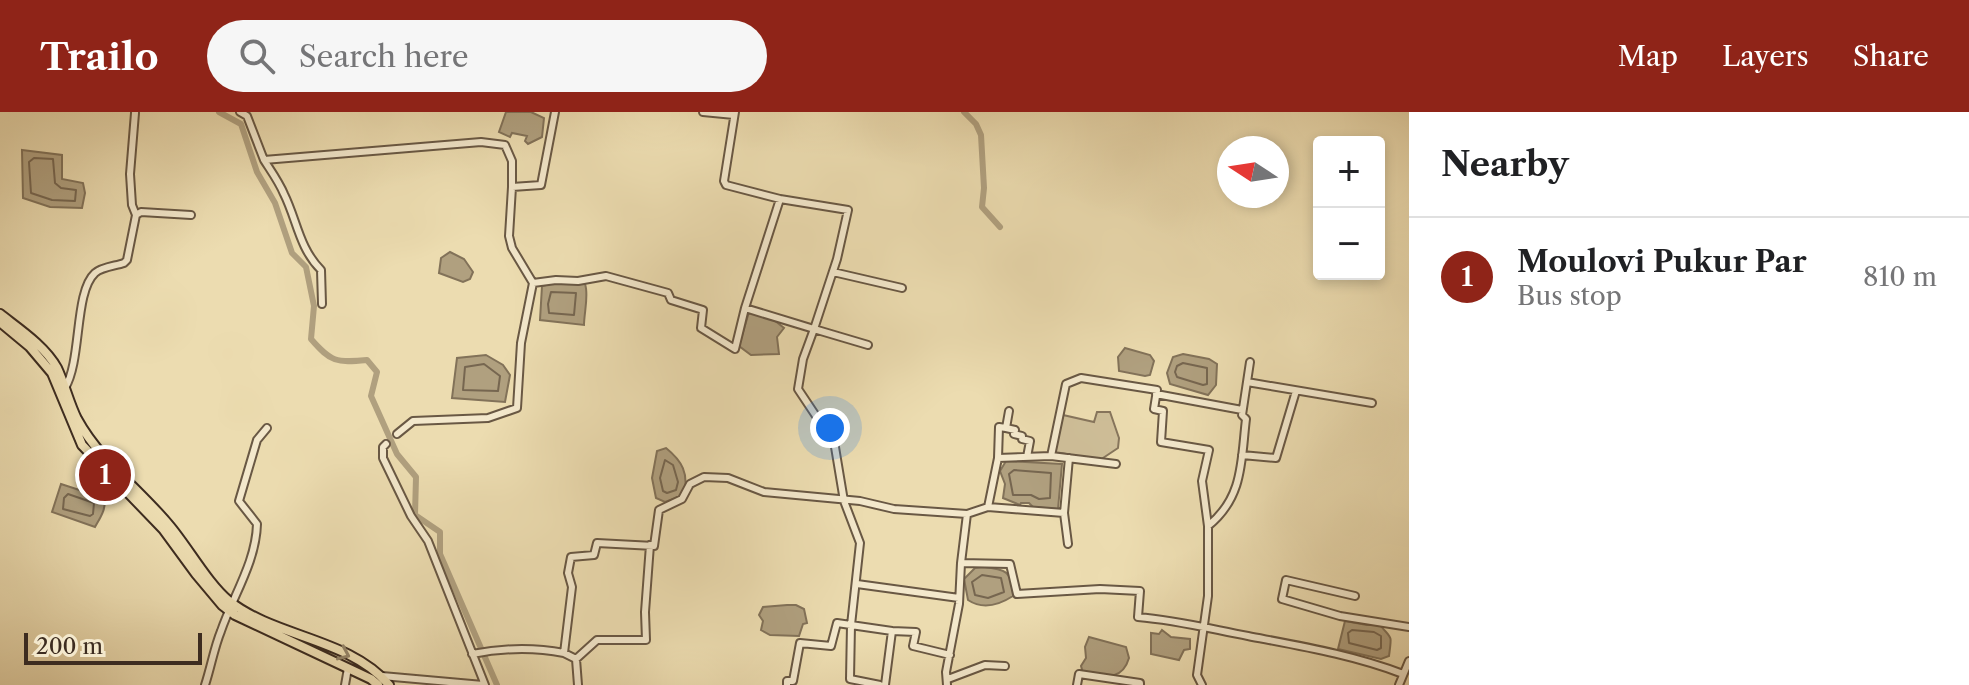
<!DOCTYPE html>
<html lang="en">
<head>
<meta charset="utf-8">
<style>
	:root { --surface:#fff; --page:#f6f6f6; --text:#202124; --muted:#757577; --line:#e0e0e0; --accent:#8f2418 }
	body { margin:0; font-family:"Libre Caslon Text",serif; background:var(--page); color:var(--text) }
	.controls { position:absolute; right:24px; top:24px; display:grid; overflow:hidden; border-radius:8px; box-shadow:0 4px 12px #0003 }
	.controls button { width:72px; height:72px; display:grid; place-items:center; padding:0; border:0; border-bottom:2px solid var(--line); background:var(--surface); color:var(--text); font:40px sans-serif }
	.compass { position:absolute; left:1217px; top:24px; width:72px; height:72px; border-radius:50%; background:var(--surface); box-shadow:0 4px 12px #0003; rotate:282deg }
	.scale { position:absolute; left:24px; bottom:20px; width:178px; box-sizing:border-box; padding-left:8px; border:4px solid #3d2c20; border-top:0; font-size:22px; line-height:28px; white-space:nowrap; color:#3d2c20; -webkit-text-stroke:6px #f3e8cc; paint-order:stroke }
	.you { position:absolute; left:830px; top:316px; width:28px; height:28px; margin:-20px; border:6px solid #fff; border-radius:50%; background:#1a73e8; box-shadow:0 0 0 12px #1a73e833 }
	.badge { display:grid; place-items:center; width:52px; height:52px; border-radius:50%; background:var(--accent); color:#fff; font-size:26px; font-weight:700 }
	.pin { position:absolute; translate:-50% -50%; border:4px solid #fff; box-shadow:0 2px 8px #0006 }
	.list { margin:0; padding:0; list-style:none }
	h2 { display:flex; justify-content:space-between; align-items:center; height:104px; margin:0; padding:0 32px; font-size:34px }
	h2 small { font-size:26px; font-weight:400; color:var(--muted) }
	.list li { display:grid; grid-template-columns:52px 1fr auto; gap:24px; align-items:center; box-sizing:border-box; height:120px; padding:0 32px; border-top:2px solid var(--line) }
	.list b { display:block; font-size:30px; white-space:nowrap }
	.list p { margin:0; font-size:26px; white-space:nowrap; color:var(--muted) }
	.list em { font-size:26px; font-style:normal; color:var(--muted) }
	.icon { flex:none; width:44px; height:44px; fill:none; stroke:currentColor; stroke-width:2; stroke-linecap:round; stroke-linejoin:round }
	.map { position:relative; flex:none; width:1409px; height:573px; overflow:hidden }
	header { display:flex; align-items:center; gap:48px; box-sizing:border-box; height:112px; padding:0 40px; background:var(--accent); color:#fff }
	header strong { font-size:38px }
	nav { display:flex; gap:44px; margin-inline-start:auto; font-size:28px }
	.search { width:560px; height:72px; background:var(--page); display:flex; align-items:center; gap:20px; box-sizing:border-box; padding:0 28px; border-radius:44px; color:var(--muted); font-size:30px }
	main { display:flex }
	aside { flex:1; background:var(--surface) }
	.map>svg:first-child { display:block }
</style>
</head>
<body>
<header>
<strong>Trailo</strong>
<div class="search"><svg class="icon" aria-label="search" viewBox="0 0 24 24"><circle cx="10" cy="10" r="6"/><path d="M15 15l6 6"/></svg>Search here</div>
<nav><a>Map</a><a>Layers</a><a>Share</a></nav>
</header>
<main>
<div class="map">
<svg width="1409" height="573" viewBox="0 0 1409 573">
	<rect width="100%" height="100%" fill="#ecdcb0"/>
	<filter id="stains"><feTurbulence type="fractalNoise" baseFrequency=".0025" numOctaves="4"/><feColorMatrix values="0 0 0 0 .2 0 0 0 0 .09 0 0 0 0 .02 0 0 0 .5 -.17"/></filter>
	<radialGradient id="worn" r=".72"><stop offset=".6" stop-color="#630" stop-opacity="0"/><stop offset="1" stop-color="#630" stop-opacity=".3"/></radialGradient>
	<path fill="#cebe98" stroke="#86755c" stroke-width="2" d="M1097,300H1110L1119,326L1118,336L1100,348L1055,340L1063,303L1094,310Z"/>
	<path fill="#b0a07f" stroke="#827259" stroke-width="2" d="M506,0H531L544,6L542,25L528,32L525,29L527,24L512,21L510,25L499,20Z
		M22,38L62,43V67L83,71L85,81L82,96L50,95L23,86Z
		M450,140L464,147L473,160L470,167L463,170L439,161L441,146Z
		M554,171L585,172C589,183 584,201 584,213L540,208L542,174Z
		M749,200L774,208L784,216L777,225L779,242L751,243L739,234Z
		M1125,236L1150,243L1154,249L1150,263L1145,264L1119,259L1118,245Z
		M1183,242L1209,247L1217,252L1216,273L1208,283L1170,272L1167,261L1173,245Z
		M486,243L503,253L510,263L505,290L452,286L457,246Z
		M666,336C682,349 689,361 684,383L665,390L656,386L652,366L657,339Z
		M1006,349L1062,352L1058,397L1033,395L1029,391H1021L1020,393L1003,386L1005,372L1000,359Z
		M61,372L104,386C107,396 100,406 95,415L52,400Z
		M983,455C1005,457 1013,459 1013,484C999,493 983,498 968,488L964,467L975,456Z
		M787,493H796L804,497L807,511L803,512L799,524L770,523L761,518L763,509L759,503L763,495Z
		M1345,509L1367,513H1380C1392,528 1392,521 1389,544L1381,547L1338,537Z
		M1162,518L1171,525L1190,527V537L1184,538L1179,548L1151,542V521L1159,522Z
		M1089,525L1126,535L1129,546C1122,570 1104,564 1083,561L1081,554L1086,546L1085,535Z"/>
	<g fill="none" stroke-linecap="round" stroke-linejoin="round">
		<path stroke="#766650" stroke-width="2" d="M34,46L53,47L55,71L61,76L76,78L75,89L52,88L31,81L29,50Z
			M551,180L576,181L574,203L549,201L548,192Z
			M1183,251L1207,256V272L1203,273L1177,265L1175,260L1177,254Z
			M484,252L500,264L498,279L463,278L465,255Z
			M665,348L673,353L678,370L676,378L667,381L663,379L660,366Z
			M1014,358L1051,361L1050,386L1039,387L1031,383H1013L1009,362Z
			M68,382L94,391L93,402L90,404L63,397L64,386Z
			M982,463L1001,466L1004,480L988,486L975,483L972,470Z
			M1352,518L1374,520L1381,524V536L1377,538L1349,531L1348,521Z"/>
		<path stroke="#b0a07f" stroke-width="6" d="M219,0L241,12L257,60L275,91L292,141L306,155L314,194L311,227C331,250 336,251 367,248L377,260L371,284L397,342L416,365L415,403L440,420V442L497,573
			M964,0L976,12L981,23L984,76L982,95L1000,115"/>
		<defs>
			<path id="minor" d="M240,0L247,4L264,48
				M703,0L734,3
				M735,0L724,69L726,73L780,87L848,98L837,147L814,217L868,233
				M780,87L745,196L814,217L803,247L798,277L816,304L827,313L835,335L844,389L860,431L851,513L850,567L880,573
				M136,103L141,100L191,103
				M833,160L902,176
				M533,171L556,168L578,169L606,164L668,181L671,188L703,198L701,216L735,237L745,196
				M322,192L321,158C299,136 297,108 284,82C279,70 271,59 264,48L481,30L505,33L512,49V75
				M1247,270L1372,291
				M65,276C82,248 74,180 95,161C102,155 115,154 124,151L127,148L136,103L132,93L130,62L135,1
				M1156,282L1242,298
				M1009,299L1006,316L1015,318L1014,322L1022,324V327L1030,329L1027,345
				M397,322L413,309L488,306L517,296L521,231L533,171L512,136L509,124L512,75L541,73L555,0
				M386,332L383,335V346L411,404L428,429L485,573
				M1242,343L1276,346L1296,279
				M1051,344L1116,352
				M998,346L999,315L1006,316
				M988,395L1064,401L1069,346
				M1064,401L1068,432
				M961,451L1010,452L1017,482L1100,477L1140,479L1138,505C1176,508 1211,517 1248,524C1300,534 1354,543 1403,562
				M857,472L959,486
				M1355,484L1286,468L1282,487L1340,504L1409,515
				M892,519L916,520L913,534L950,543
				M472,542C503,536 533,535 564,541
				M576,547L597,528H646L645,500L650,433
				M382,564L483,573
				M948,567L985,553L1005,554
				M205,573C211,555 214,536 221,519C233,484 256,450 257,412L239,389L257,328L267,316
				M345,573L348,556
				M578,573L576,547L564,541L572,475L568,461L571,445L594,443L597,431L654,434L659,398L682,387L690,372L704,365L728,366L764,380L860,389L894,397L967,402
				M787,573V569H793L800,531L831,534L837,511L892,519L885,573
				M947,573L946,560L959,492L961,451L967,402L988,395L998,346L1051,344L1066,272L1081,266L1157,278L1154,297L1163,299L1161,330L1209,338L1202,369L1208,414
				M1077,573L1079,562L1140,571V573
				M1202,573L1197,563L1208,484V414C1244,385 1241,348 1246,307L1242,303L1250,250
				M1399,573L1409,549"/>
			<path id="highway" d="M0,202C19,217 45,234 57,256C65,273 69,291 77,307C100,349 139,377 169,413C187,434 208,472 229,489C276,526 349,526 389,573
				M0,210L30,235L52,261L82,333L163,417L196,462L222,493L235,503L371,567L378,573"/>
		</defs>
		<use href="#minor" stroke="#695844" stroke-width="10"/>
		<use href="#highway" stroke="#3d2c20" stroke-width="12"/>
		<use href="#minor" stroke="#f3e8cc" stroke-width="6"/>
		<use href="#highway" stroke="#ecdcb0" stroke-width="8"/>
	</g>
	<defs><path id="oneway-chevron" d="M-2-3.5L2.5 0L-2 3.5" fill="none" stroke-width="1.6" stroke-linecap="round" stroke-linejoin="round" transform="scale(2)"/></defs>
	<use stroke="#948468" href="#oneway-chevron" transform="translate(344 542) rotate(24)"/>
	<rect width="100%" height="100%" filter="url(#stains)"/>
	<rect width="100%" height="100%" fill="url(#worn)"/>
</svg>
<div class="controls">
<button>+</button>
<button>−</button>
</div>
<svg class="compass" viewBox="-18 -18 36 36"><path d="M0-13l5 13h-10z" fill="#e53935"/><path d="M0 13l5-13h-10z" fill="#757577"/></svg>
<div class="scale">200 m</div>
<div class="you"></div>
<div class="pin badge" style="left:105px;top:363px">1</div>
</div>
<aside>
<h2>Nearby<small></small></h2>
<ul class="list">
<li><span class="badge">1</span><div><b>Moulovi Pukur Par</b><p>Bus stop</p></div><em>810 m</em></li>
</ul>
</aside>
</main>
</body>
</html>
